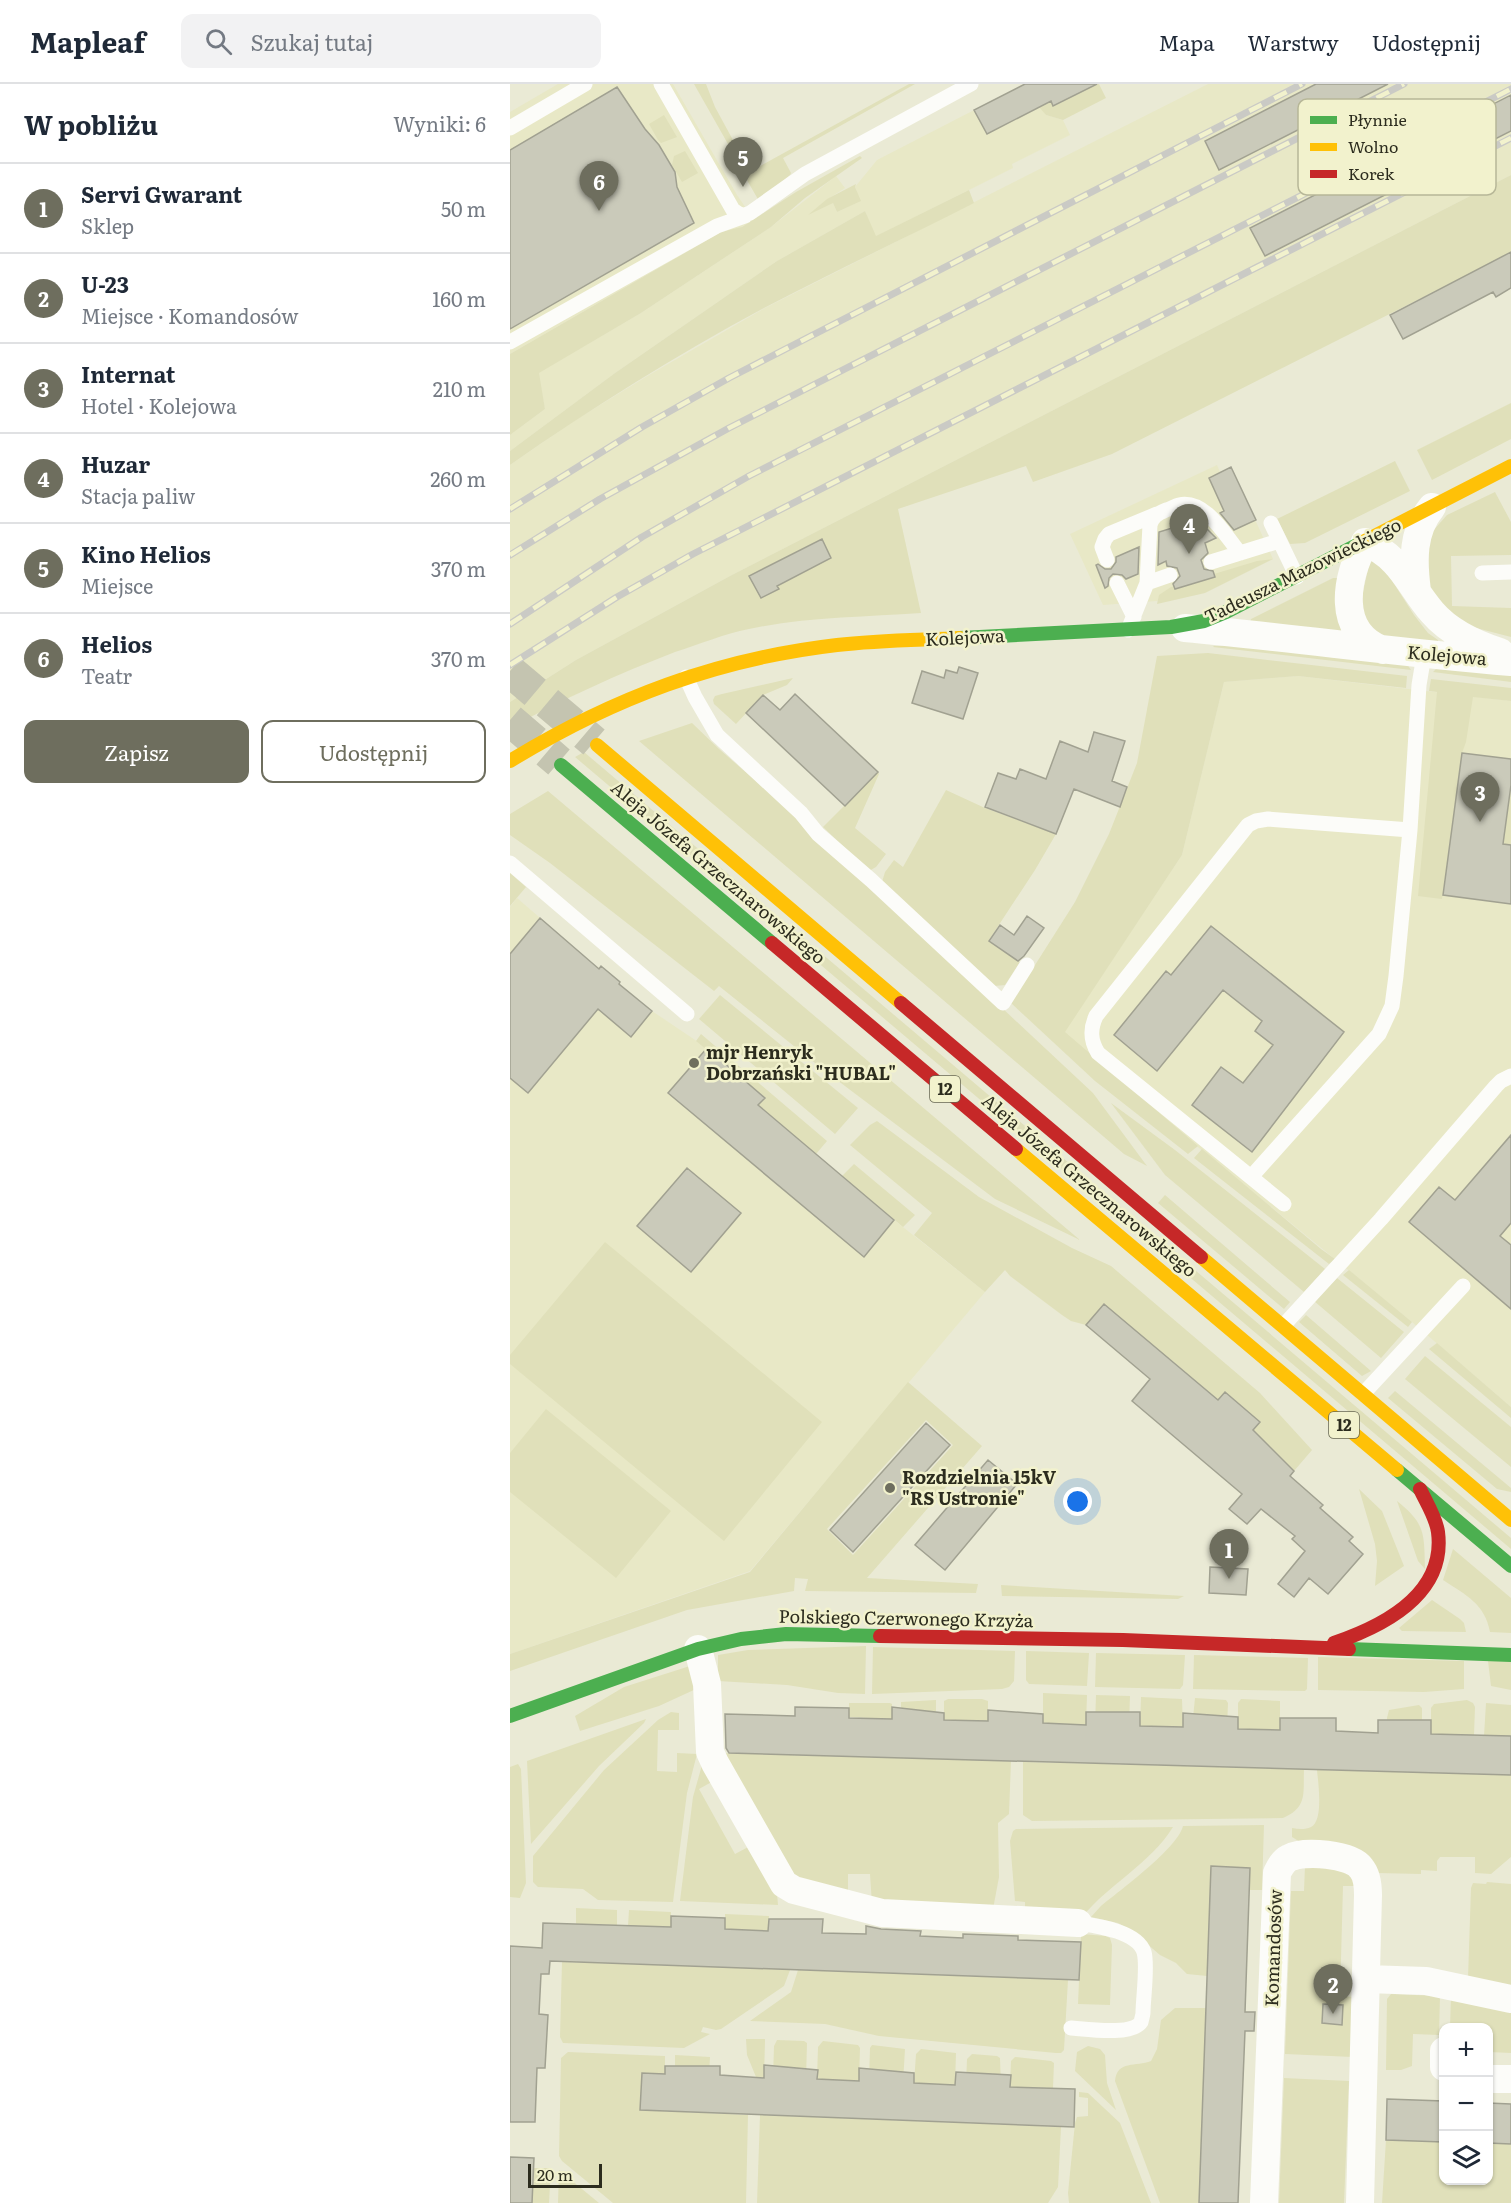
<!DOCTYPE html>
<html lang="pl">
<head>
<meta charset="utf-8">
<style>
	:root { --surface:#fff; --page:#f2f2f3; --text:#1f2937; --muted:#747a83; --line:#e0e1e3; --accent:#6e6e5e }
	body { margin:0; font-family:Literata,serif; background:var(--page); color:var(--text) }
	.controls { position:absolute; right:18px; bottom:18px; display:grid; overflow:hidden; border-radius:12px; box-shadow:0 2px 4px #0004 }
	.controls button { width:54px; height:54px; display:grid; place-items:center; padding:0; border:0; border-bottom:2px solid var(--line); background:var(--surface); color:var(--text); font:30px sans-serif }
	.scale { position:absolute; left:18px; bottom:15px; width:74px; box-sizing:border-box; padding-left:6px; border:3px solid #2c2c1e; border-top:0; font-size:16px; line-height:21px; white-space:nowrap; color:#2c2c1e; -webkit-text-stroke:4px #f2f2cd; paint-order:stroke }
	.you { position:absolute; left:568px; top:1418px; width:21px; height:21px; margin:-15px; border:4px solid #fff; border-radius:50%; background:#1a73e8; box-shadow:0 0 0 9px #1a73e833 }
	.badge { display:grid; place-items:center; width:39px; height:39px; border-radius:50%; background:var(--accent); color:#fff; font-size:20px; font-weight:700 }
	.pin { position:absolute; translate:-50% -50px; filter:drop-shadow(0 2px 3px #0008) }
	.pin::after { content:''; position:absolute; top:32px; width:21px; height:18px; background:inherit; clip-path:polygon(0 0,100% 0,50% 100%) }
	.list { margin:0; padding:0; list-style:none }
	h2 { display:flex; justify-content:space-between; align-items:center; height:78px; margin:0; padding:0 24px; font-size:26px }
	h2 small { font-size:20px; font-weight:400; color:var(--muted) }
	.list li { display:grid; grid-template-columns:39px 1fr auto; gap:18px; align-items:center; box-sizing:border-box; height:90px; padding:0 24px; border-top:2px solid var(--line) }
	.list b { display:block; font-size:22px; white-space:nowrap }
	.list p { margin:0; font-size:20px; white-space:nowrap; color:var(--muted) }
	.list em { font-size:20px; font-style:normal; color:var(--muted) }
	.actions { display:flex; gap:12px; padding:18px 24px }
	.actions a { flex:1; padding:14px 0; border:2px solid var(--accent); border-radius:12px; text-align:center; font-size:21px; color:var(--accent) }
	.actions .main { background:var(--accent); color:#fff }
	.icon { flex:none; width:33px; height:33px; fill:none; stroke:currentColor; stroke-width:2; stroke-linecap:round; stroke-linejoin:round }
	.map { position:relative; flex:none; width:1001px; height:2119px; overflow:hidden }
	header { display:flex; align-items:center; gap:36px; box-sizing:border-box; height:84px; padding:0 30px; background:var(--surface); border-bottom:2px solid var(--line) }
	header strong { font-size:28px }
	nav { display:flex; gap:33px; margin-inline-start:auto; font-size:21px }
	.search { width:420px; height:54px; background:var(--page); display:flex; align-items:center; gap:15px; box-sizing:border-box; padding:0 21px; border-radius:12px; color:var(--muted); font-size:22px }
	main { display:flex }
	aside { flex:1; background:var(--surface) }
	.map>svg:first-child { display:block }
</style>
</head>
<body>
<header>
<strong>Mapleaf</strong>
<div class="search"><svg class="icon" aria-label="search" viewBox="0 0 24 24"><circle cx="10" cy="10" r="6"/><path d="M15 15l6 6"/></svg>Szukaj tutaj</div>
<nav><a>Mapa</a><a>Warstwy</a><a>Udostępnij</a></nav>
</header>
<main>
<aside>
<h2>W pobliżu<small>Wyniki: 6</small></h2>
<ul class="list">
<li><span class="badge">1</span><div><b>Servi Gwarant</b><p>Sklep</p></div><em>50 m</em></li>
<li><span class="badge">2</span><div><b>U-23</b><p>Miejsce · Komandosów</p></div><em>160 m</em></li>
<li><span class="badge">3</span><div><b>Internat</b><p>Hotel · Kolejowa</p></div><em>210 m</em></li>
<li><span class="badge">4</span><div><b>Huzar</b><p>Stacja paliw</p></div><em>260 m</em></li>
<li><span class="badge">5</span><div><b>Kino Helios</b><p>Miejsce</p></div><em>370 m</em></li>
<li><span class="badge">6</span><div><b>Helios</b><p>Teatr</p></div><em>370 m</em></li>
</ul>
<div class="actions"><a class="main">Zapisz</a><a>Udostępnij</a></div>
</aside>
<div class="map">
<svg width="1001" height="2119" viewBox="0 0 1001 2119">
	<rect width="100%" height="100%" fill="#eaead5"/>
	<path fill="#e8e8c6" d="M48,0H163L227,111L244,136L226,146L211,148L0,270V28Z
		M515,0H517L536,31L553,36L560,51L502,80L503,84L365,153L355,127L267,177L105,289L0,367V351L35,325L28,289L131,229L261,143L326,92L335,104L315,117L323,119L327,128L350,117L345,103L367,76Z
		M698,0H1001V91L220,492L66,576L0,618V381L64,337L139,291L255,224Z
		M707,381L710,388L721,383L763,475L647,517L593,521L560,450Z
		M788,592L1001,617V1323L902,1238L689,1064L554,948L672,771L714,598Z
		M7,814L88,884L91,882L110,898L109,900L142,927L197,964L255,1014L249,1022L384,1136L475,1208L240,1487L0,1570V823Z"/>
	<path fill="#e0e0ba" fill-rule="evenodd" d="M184,0H196L205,23L236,80L231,83Z
		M399,0H405L273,74L281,89L280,91L249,117L234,91Z
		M582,0H589L596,14L553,36L536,31L529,23L539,13L544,22L583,2Z
		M154,31L167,53L151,59L148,56L139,40Z
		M175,67L188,89L172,98L162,81L164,72Z
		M350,72L352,74L295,114L261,143L131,229L29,289L35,325L0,351V270L211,148L232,143L286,108Z
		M1001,91V168L969,185L602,370L523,398L516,382L388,425L411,529C354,533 295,533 239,545C214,550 190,560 165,568C108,590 53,615 0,644V618L66,576L220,492Z
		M346,100L345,103L351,117L327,128L323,119L298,131L317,115Z
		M459,106L464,119C395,154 325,187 256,223C168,270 82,324 0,381V367L4,364L105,289L267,177L355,127L366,152Z
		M1001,319V355L922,396L907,366Z
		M885,377L900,407L795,459L780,460L767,435Z
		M985,408L1001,438V471L941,472L942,522L1001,524V553L947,539L918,505L914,470L922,448L937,431Z
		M763,475L695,509L647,520L649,511L661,503L747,477Z
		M860,476L874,484L904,531L918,549L928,556V559L880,557L867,549L856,537L850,522Z
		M823,494H827L839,549L740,538L741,535Z
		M704,562H750L897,580L901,586L703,563Z
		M698,569L897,592L896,604L788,592L714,598L672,771L555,948L688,1062L678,1070L585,997L501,919L565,818L599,750L627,679L647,572Z
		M926,585L1001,590V598L923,588Z
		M283,594L277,601L253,611L226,640L204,620L203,616L205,612L212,610Z
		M921,595L1001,604V617L963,613L956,658L952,669L932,815L908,812L927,608L919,607Z
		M182,639L209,665L292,737L583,1009L637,1082L614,1070L129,657Z
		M74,668L1001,1454V1465L65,673Z
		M368,688L369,690L345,744L376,770L366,783L359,787L313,743Z
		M1001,701V777L991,776Z
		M436,706L475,724L546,750L525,786L479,856L510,878L495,901L484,902L372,798L375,788L384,776L393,783Z
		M38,707L570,1156L485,1115L315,987L209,902L204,907L40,779L0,751V730Z
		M0,789L16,803L0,822Z
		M210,911L348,1024L325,1050L189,935Z
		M191,950L317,1057L306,1070L248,1021L255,1014L186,957Z
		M601,1019L665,1066L815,1185L794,1208L655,1091Z
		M367,1037L469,1113L562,1164L601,1182L750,1309L802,1366L784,1387L743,1346L659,1274L641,1295L576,1241L561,1237L552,1231L500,1192L495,1186L475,1208L404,1151L422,1129L340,1061L360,1041Z
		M692,1065L811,1165L825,1175L819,1180L684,1074Z
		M344,1080L405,1131L393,1143L332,1092Z
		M655,1111L780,1218L774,1225L648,1119Z
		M95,1158L312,1338L214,1457L0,1280V1271Z
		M839,1186L902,1238L898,1243L833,1191Z
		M827,1194L894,1248L871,1274L804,1217Z
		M796,1231L861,1287L852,1292L789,1238Z
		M927,1259L1001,1323V1334L919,1265Z
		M915,1272L1001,1343V1383L895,1295Z
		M398,1298L472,1362L357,1494L468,1500L466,1509L295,1507L298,1495L285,1494L284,1507L177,1526L0,1587V1570L240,1488ZM416,1336L443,1361L343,1471L317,1445Z
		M885,1307L1001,1404V1408L987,1405L878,1314Z
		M36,1325L161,1427L106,1494L0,1408V1369Z
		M849,1405L872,1427L894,1482L865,1502L867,1477L865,1460Z
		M887,1417C916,1440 914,1450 915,1485L908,1477Z
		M943,1465L1001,1514V1549L980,1548C975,1520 956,1511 933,1496Z
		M491,1501L674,1512L668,1515L492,1512Z
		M922,1516L950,1535L954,1539L956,1548L892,1547L889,1544Z
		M356,1562L355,1610L328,1609L277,1601L208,1597V1571L238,1566Z
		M363,1563L505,1567L504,1597L499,1603L492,1605L362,1610Z
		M516,1567L579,1569L577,1602L519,1600L516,1596Z
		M586,1569L675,1571L673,1601L670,1605L585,1603Z
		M684,1571L798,1574L797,1605L795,1607L683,1605Z
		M808,1573L954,1577V1605L914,1608L808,1606Z
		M978,1577H1001V1606L981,1602Z
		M180,1582L186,1605L149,1622L70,1647L65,1632L114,1603Z
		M533,1609L577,1611L576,1641L533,1639Z
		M586,1611L620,1612L619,1641H585Z
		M631,1613L672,1615L673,1643L630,1642Z
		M685,1614L716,1616L718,1619L717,1644H682Z
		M438,1615H472L478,1617V1637L434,1636V1617Z
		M731,1615L770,1617V1646L728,1645V1619Z
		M426,1616V1636L391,1635V1618Z
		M957,1616L963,1619L965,1623L964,1651L921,1650V1624L924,1620Z
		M339,1619H380L382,1620V1635L339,1633Z
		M976,1619L1001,1621V1652H974Z
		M909,1621L912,1624V1650L877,1649V1634L879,1626Z
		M161,1628L169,1629V1646H148L147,1687L167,1688V1669L187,1670L177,1709L163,1818L88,1816L73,1805L28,1803L23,1798V1772L94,1686L148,1636Z
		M136,1635L134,1639L89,1682L21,1760L17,1677Z
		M207,1669L501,1677L499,1730L488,1739L489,1793L483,1825L362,1820L360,1790H338V1810L285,1798Z
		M194,1674L207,1695L189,1705L225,1770L242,1761L267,1809L268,1821L170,1817L183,1713Z
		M513,1678L794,1685C793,1709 798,1723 773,1734L522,1737L513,1731Z
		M8,1680L11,1685L16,1799L10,1814L0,1813V1683Z
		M807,1686L1001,1691V1773L981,1790L965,1789V1773H930L927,1777V1787L911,1786V1790L866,1789L792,1759L782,1753V1744C788,1745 795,1746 801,1743C814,1736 808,1698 807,1686Z
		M754,1741L752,1806H740V1784L701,1783L697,1892L677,1890L666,1879L650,1871L621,1846L608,1839L581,1833L590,1823C610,1806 667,1765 673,1742Z
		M663,1743C640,1780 599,1800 572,1833L515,1827V1818L505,1817L500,1757L503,1747L506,1745Z
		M795,1782L838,1786L848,1802H833L830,1912L845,1913L843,1973L775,1970L781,1807H794Z
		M977,1798L1001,1800V1904L958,1894L961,1804L963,1799L976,1800Z
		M66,1824L107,1826V1841L66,1840Z
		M119,1826L161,1828V1843L118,1842Z
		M215,1830L259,1832L258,1847L215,1845Z
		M571,1850L596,1852L600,1854L602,1861L600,1921L568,1920Z
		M52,1878L272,1885L280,1886L274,1902L211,1945L206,1946L193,1943L191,1948L200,1950L174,1964L53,1959L50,1953Z
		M288,1886L558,1896L554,1966L551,1969H546L369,1952L315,1940L240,1937L281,1908Z
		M881,1910L930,1912L929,1951L903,1950L902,1982L891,1986H876L877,1915Z
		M941,1912L1001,1924V1969L979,1968L978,1944H940Z
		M665,1924H696L689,2119H650L605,1997C607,1976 626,1983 641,1977L647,1965L651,1936Z
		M236,1955H255V1957L254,1993H246L237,1971Z
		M267,1956L294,1957L297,1959L296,1995L263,1994L264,1962Z
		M313,1957L348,1961L350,1964L349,1997L307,1995L308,1963Z
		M362,1961L395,1965L393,1999L359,1997L360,1964Z
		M578,1962L590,1965L595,1971L597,1999L606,2026L565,1987L567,1968Z
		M411,1965L446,1969L445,2001L404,1999L406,1970Z
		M58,1968L155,1972V1990L132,1989L130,2026L238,2031L236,2119H103L52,2077L49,2072L51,1974Z
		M462,1970L487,1972L490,1974L491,2002L456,2001L457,1975Z
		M165,1971L200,1973L199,1991L165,1990Z
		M505,1973L541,1977L544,1979L543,2004L500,2003L501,1977Z
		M774,1994L839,1997L834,2119H769Z
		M569,2008L578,2009L610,2039L641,2119H559L558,2109L565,2039L567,2033L578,2032V2014L569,2013Z
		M250,2031L551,2043L548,2103L538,2119H247Z
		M876,2056L933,2058L934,2096H978L979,2059L1001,2060V2119H872Z
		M24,2084H41L39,2119H22Z
		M49,2086L89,2119H48Z"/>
	<path fill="#cacaba" stroke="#a1a191" stroke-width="1.5" d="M515,0H587L543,22L541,17L477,50L464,26Z
		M806,0H878L709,86L695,57Z
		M107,3L135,45L149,61L165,88L167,103L184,139L0,245V66Z
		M1001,11V47L755,172L740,144Z
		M1001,168V204L986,213L983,208L893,255L880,231Z
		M721,383L746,436L724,446L710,429L714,427L699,394Z
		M688,436L706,454L695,459L698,469L691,476L694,485L703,487L705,493L665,505L663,500L670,492L667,484L657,482L656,477L648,481L649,448Z
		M312,455L321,474L267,502L269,505L251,514L239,492Z
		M629,463L628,490L616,495L612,491L603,490L599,494L598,502L595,504L586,481L588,480L595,485H601L606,478V473Z
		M449,583L468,589L453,635L402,619L412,587L434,594L436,586L447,589Z
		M285,610L368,688L335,722L236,629L253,611L270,626Z
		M584,648L615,657L602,697L617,703L610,723L564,705L546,750L475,723L488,689L506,695L510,685L536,695L550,657L578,668Z
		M952,669L1001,675V701L993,760L1001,761V820L933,811Z
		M517,832L534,844L514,872L508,877L479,857L490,841L504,851Z
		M30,834L89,885L91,882L110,898L109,900L142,927L121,953L88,925L18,1009L0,994V870Z
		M701,842L834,948L742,1068L682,1021L711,983L733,999L763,961L745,947L752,937L713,906L647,987L604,951L656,887L661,891Z
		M197,964L255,1014L248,1021L384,1136L354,1173L158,1009Z
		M1001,1051V1139L990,1152L1001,1161V1225L899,1138L929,1103L945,1116Z
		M177,1084L231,1129L181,1188L127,1142Z
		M594,1220L708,1316L715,1308L750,1338L743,1346L784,1387L780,1392L813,1421L810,1424L843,1453L839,1457L853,1470L818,1510L799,1494L784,1513L768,1500L795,1467L782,1455L785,1452L751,1425L737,1440L719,1425L732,1410L622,1317L640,1295L576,1241Z
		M416,1339L440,1361L343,1468L320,1446Z
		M478,1376L507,1400L435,1486L405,1461Z
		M700,1483L738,1485L736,1511L699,1509Z
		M285,1623L339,1624V1634L382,1635V1623L434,1629V1636L478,1637V1626L533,1630V1639L576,1641V1628H630V1642L673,1643V1629L728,1633V1645L770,1646V1634H826V1647L868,1649V1636H921V1650L1001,1652V1691L219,1669L216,1664L215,1630L285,1632Z
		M701,1782L740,1784L735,1928H745L744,1947H735L728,2119H689Z
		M161,1832L215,1834V1845L258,1847L259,1835H313L312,1849L356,1850V1842L371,1845L411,1847L410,1852L453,1854V1850L508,1852V1856L571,1858L569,1896L40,1877L39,1890H31L29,1930L38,1931L35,1984H27L25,2038H0V1862L32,1864L33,1839L161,1843Z
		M813,1920L833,1921L832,1941L812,1939Z
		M254,1981L308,1986L307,1995L349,1997V1984L404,1989V1999L445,2001L446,1988L501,1991L500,2003L565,2005L564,2043L130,2026L132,1989L155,1990V1982H210V1991L254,1994Z
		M877,2015L933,2017V2058L876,2056Z
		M978,2019L1001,2020V2060L978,2059Z
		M0,2073L24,2074L22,2119H0Z"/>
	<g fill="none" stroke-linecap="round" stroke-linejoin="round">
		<path stroke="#c4c4b0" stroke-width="33" stroke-dasharray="33 16" stroke-linecap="butt" d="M0,587L84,658
			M0,636L49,678"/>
		<path stroke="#fcfcf9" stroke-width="15" d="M151,0L223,126L232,132L240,129L295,90L461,0
			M0,44L75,0
			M0,258L207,142L235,132
			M761,439L787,493
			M597,476L592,463L595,455L599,450L647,430
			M701,478L769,457
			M972,489L1001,488
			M607,499L624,533
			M637,499L660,491
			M618,546L637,499L640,441C643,432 647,430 656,426C660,425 665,422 669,421C696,415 716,453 730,469
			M176,593L185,613L207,651L291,729L308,750L361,796L493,919L517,881
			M0,779L177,930
			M741,1093L869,950L882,922L886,892L900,746L909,601L914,571
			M774,1120L588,969C580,956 580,945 586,932L738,741L746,737L758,735L900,746
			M773,1242L871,1135L986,1002L991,997L1001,992
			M853,1310L953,1202
			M561,1944C576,1945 622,1952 631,1938C631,1938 633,1930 633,1929C633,1915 638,1881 634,1868C627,1847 587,1842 568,1839"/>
		<path stroke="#fcfcf9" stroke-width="28" d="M907,507C903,477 902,447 922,423
			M675,544C784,554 892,569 1001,578
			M873,566C825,548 836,494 855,458C892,474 898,500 922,528C940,549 965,560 990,568
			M188,1565L197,1600L200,1668L205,1679L274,1800L284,1806L372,1829L568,1839
			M856,1895L916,1897L1001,1915
			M934,1967V1983
			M978,1995H1001
			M754,2119L767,1789C770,1783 773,1777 779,1774C794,1766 841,1770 851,1784C857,1791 858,1801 858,1811L850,2119"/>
		<path stroke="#4caf50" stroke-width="14" d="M450,554L661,543L694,537L716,528L849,460
			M51,681L262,859
			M887,1386L1001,1482
			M839,1565L1001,1571
			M0,1632L188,1565L231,1555L276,1550L370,1552"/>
		<path stroke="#ffc107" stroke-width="14" d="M849,460L1001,382
			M87,661L391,919
			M0,677C103,614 207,575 327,561C368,556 409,556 450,554
			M506,1065L887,1386
			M691,1173L1001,1436"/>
		<path stroke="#c62828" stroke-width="14" d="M262,859L506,1065
			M391,919L691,1173
			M370,1552L613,1556L839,1565
			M824,1559C874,1542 936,1510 928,1448C926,1433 916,1418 910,1405"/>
		<defs>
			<path id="rail" d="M0,425L132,343L219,294L792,0
				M0,471L90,415L219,344L894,0
				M0,540L132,453L239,392L1001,5
				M0,581L107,513L183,470L1001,54"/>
		</defs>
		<use href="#rail" stroke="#cacac5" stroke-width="7"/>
		<use href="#rail" stroke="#f2f2cd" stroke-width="4.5" stroke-dasharray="14" stroke-linecap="butt"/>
	</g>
	<g fill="#6e6e5e" stroke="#f2f2cd" stroke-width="2">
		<circle cx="184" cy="979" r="6"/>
		<circle cx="380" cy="1404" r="6"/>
	</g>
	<g text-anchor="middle" stroke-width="5" stroke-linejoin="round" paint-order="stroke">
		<g fill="#f2f2cd" stroke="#676752" stroke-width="1.5">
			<rect x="420" y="992" width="30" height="26" rx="4.5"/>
			<rect x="819" y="1328" width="30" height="26" rx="4.5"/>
		</g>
		<g font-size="16" font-weight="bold" fill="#2c2c1e">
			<text x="435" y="1011">12</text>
			<text x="834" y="1347">12</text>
		</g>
		<g font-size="18" fill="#2c2c1e" stroke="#f2f2cd">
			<text transform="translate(793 487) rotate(-26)" y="6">Tadeusza Mazowieckiego</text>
			<text transform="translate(455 554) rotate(-3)" y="6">Kolejowa</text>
			<text transform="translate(937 572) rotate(5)" y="6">Kolejowa</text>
			<text transform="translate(208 789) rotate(40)" y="6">Aleja Józefa Grzecznarowskiego</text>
			<text transform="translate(579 1102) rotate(40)" y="6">Aleja Józefa Grzecznarowskiego</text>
			<text transform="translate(396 1535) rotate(1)" y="6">Polskiego Czerwonego Krzyża</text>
			<text transform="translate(764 1864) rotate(-88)" y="6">Komandosów</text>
		</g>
		<g font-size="18" font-weight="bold" fill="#2c2c1e" stroke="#f2f2cd" text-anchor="start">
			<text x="196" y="975">mjr Henryk<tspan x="196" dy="21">Dobrzański "HUBAL"</tspan></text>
			<text x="392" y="1400">Rozdzielnia 15kV<tspan x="392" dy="21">"RS Ustronie"</tspan></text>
		</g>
	</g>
	<rect x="788" y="15" width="198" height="96" rx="9" fill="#f2f2cd" stroke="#b7b798" stroke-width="1.5"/>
	<rect x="800" y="32" width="27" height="8" fill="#4caf50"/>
	<rect x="800" y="59" width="27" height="8" fill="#ffc107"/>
	<rect x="800" y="86" width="27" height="8" fill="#c62828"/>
	<g font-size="16" fill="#2c2c1e">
		<text x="838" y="42">Płynnie</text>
		<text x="838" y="69">Wolno</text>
		<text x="838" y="96">Korek</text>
	</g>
</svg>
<div class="controls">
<button>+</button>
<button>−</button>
<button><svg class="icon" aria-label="layers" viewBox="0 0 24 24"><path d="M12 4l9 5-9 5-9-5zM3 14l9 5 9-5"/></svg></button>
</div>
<div class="scale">20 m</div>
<div class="you"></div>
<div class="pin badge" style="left:719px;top:1495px">1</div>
<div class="pin badge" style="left:823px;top:1930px">2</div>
<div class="pin badge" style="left:970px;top:738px">3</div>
<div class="pin badge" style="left:679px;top:470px">4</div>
<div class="pin badge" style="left:233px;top:103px">5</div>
<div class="pin badge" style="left:89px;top:127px">6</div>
</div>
</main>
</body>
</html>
